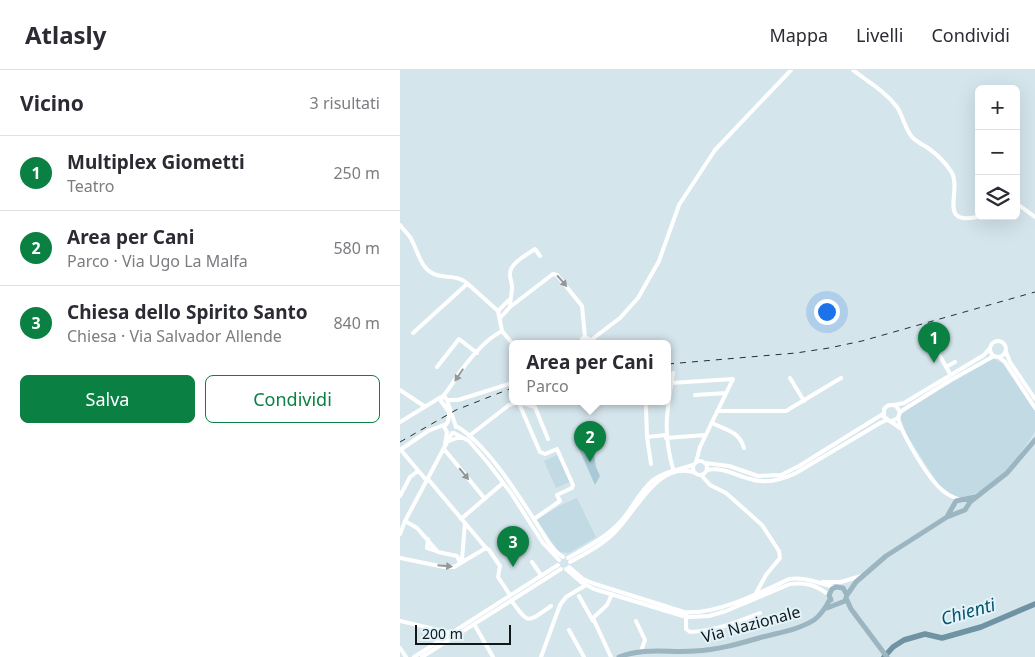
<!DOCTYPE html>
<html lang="it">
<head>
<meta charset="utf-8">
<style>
	:root { --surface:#fff; --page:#f2f2f3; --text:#2b2b33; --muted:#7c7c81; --line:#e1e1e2; --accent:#0b8043 }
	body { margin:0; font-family:"Noto Sans",sans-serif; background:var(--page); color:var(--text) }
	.controls { position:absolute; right:15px; top:15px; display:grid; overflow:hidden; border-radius:8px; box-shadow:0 5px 20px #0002 }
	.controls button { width:45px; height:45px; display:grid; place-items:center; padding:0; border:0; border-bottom:1px solid var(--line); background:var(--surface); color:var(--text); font:25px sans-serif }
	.scale { position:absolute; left:15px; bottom:12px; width:96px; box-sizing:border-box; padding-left:5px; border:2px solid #12171a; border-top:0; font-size:14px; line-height:18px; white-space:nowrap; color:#12171a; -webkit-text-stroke:4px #e2f3fa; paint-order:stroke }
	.you { position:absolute; left:426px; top:241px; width:18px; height:18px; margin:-12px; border:4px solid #fff; border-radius:50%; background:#1a73e8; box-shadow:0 0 0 8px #1a73e833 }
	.badge { display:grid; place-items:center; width:32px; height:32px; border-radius:50%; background:var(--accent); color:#fff; font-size:16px; font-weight:700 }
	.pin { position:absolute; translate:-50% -41px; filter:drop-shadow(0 1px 2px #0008) }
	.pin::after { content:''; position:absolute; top:26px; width:18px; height:15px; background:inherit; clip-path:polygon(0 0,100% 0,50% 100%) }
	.popup { position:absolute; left:109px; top:270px; width:162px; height:65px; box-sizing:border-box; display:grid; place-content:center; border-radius:8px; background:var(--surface); filter:drop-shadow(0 1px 4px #0005); font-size:16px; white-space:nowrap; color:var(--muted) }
	.popup b { font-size:19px; color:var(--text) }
	.popup::after { content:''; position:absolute; left:50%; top:100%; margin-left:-10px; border:10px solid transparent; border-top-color:var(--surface) }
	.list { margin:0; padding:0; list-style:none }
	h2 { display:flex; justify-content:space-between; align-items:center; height:65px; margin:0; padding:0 20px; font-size:21px }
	h2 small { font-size:16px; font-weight:400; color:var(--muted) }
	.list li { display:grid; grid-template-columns:32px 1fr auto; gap:15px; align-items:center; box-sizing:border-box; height:75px; padding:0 20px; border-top:1px solid var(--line) }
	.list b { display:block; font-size:19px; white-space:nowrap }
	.list p { margin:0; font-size:16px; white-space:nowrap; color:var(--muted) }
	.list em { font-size:16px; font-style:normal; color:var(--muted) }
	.actions { display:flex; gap:10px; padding:15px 20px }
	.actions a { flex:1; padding:11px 0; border:1px solid var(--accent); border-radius:8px; text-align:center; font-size:18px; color:var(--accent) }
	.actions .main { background:var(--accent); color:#fff }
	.icon { flex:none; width:28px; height:28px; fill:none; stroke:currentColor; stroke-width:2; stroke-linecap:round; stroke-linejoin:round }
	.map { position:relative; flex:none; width:635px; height:587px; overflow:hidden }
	header { display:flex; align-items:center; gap:30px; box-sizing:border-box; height:70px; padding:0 25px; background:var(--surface); border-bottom:1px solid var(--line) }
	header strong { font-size:24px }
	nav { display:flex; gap:28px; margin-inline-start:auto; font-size:18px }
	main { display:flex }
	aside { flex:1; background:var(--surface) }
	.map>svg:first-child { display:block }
</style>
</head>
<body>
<header>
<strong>Atlasly</strong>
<nav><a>Mappa</a><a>Livelli</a><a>Condividi</a></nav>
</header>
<main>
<aside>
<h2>Vicino<small>3 risultati</small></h2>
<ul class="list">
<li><span class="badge">1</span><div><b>Multiplex Giometti</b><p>Teatro</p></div><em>250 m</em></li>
<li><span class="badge">2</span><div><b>Area per Cani</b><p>Parco · Via Ugo La Malfa</p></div><em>580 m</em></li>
<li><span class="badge">3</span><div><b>Chiesa dello Spirito Santo</b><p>Chiesa · Via Salvador Allende</p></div><em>840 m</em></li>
</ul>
<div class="actions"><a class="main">Salva</a><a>Condividi</a></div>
</aside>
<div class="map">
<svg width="635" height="587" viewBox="0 0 635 587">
	<rect width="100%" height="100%" fill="#d5e5ec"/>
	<path fill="#c1dae4" d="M594,289L602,293L635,341V362L612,395L601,406L582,421L558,429L539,415L505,362L501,355V345L506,340L590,290Z
		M157,385L170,412L156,418L144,391Z
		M177,428L196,467L169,483L159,482L137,450L159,436Z"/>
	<path fill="#aac9d7" d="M192,372L196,397L200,406L195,415L178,377Z"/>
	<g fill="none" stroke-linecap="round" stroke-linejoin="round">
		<path stroke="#6f93a3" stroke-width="5.5" d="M484,587L493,577L504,570L525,564L542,568L581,557L635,534"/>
		<path stroke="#fff" stroke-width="4" d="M453,0C468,12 485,21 497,37C503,46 505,59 512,67C517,72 523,75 528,78C538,85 546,93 552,103C562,121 536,158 581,146
			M616,133L635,147
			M0,155C3,159 7,163 10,167C17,178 20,197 32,203C44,210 58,203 69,215
			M110,237C110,230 112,224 112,217C112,212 110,209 110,205C109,193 127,185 135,179L140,186
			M98,241L109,230
			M100,248L110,237L153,204L157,205L182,236L185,267
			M13,263L66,215H69L98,241L102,261L112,273
			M590 279a8 8 0 1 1 16 0a8 8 0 1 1-16 0Z
			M182,273V269L185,267L189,269V273L195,267L220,248L238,228L259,191L279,135L315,80L391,0
			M606,282L610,292L635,329
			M540,286L549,302
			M599,287L605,292L635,338
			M37,297L59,269L77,283
			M546,297L555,292
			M273,303C267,341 262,363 274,402
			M390,308L404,331
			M271,313L333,309
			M0,320L24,336
			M295,325L326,323
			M42,327C50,319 54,310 60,302C71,287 86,269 102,261
			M47,330H58L112,313
			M118,331L140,382L145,384L157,379L173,415L172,418L157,425L160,431L134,449
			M118,332L135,337L148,369
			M494,335L504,333L584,285L590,278
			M246,337L247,367L251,394
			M318,341H386L441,308
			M500,342L549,311L594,286
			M498,348C503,366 530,413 546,423C550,426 555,428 560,430
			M492,351L498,348L500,342L496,336C491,334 487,335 484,339V347L500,358
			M0,352L41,327
			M48,352L49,342L41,331L42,327H45L47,330L56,357
			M312,353C326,360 339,361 344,378
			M56,356C85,372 117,423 135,451C143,463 150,479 163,487
			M54,363L69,371L88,393L111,423L143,473L159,490
			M69,366L109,335L118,332
			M247,367L266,365
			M266,368L306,365
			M49,371L57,368H63
			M45,374L47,362L44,357L47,353
			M0,379L27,411
			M44,379L85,429
			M0,380L28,361L46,354
			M293 398a7 7 0 1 1 14 0a7 7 0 1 1-14 0Z
			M296,392L300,377L333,309
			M305,393L329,396L358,406L381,405L399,396L483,344
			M307,400C323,397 335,405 350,409C366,414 382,410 396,403L480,353L487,350
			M302,406L310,415L326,423L362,455L379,481L380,488L366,505L356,523
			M28,409L86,478L89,480L100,496L98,507L110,525
			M0,426L10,407L18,401
			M61,449L103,413
			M5,451L17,458L38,482L57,486L60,493
			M0,464L5,451L52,363
			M28,469L27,478L37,481
			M0,488L44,497H54L86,478
			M168,488C187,477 207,467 222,450C233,437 240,421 253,410C265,401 279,400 293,395
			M64,491L62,489L65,453
			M132,492L141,505
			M170,492C185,484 200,476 212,465C235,445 255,392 293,402
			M169,497L183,509L195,514L284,542C316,545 360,523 389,509C406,507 418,513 434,517
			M166,499L181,512L194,519L283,546L290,547L309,546L326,541L390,514C406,512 416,515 429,525
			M422,512H441L461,506
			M179,526L193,551
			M111,530C129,555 127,553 151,536
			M286,544V559L290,562C315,561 337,552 360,543
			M0,551L51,563
			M236,551L245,570L241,581
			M74,554L93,587
			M169,560L184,587
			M0,578L6,587
			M14,587L158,495
			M22,587L161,499
			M141,587L160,535L166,527L186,515
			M211,587L193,548L207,535L212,524"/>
		<path stroke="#9bb5c1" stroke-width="5" d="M548,445L556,431L575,427
			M447,525L456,512L486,486L547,447L565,440L570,432L607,403L635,370
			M446,528L451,539L487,587
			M431,530L429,525L432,519L436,517L443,518
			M427,538L445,531L447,525L443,518
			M219,587C244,577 269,583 295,581C317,580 338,574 359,568C377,563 398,560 414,550C421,545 426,537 430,529"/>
		<path stroke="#282e31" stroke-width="1" stroke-dasharray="6 6" stroke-linecap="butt" d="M268,294L396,283L429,278L462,271L635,222
			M0,372L56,340L112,318"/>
	</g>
	<defs><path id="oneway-solid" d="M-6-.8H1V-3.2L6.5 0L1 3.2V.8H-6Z" transform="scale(1.25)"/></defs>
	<g fill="#949798">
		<use href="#oneway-solid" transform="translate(162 211) rotate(49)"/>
		<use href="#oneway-solid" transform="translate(59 305) rotate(124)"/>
		<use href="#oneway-solid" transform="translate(64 404) rotate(50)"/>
		<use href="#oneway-solid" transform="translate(45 496) rotate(5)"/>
	</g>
	<g text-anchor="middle" stroke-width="4" stroke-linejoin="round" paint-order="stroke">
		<g font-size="16" fill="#12171a" stroke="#e2f3fa">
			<text transform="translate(351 554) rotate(-15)" y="6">Via Nazionale</text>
		</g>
		<g font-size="18" font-style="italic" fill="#08546b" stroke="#e2f3fa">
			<text transform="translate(568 542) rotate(-16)" y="6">Chienti</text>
		</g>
	</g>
</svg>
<div class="controls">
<button>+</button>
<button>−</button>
<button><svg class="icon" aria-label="layers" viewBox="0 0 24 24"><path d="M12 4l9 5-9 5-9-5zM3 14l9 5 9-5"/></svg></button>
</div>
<div class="scale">200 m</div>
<div class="you"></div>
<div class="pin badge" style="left:534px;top:293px">1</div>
<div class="pin badge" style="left:190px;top:392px">2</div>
<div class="popup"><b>Area per Cani</b>Parco</div>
<div class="pin badge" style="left:113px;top:497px">3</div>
</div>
</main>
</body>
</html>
